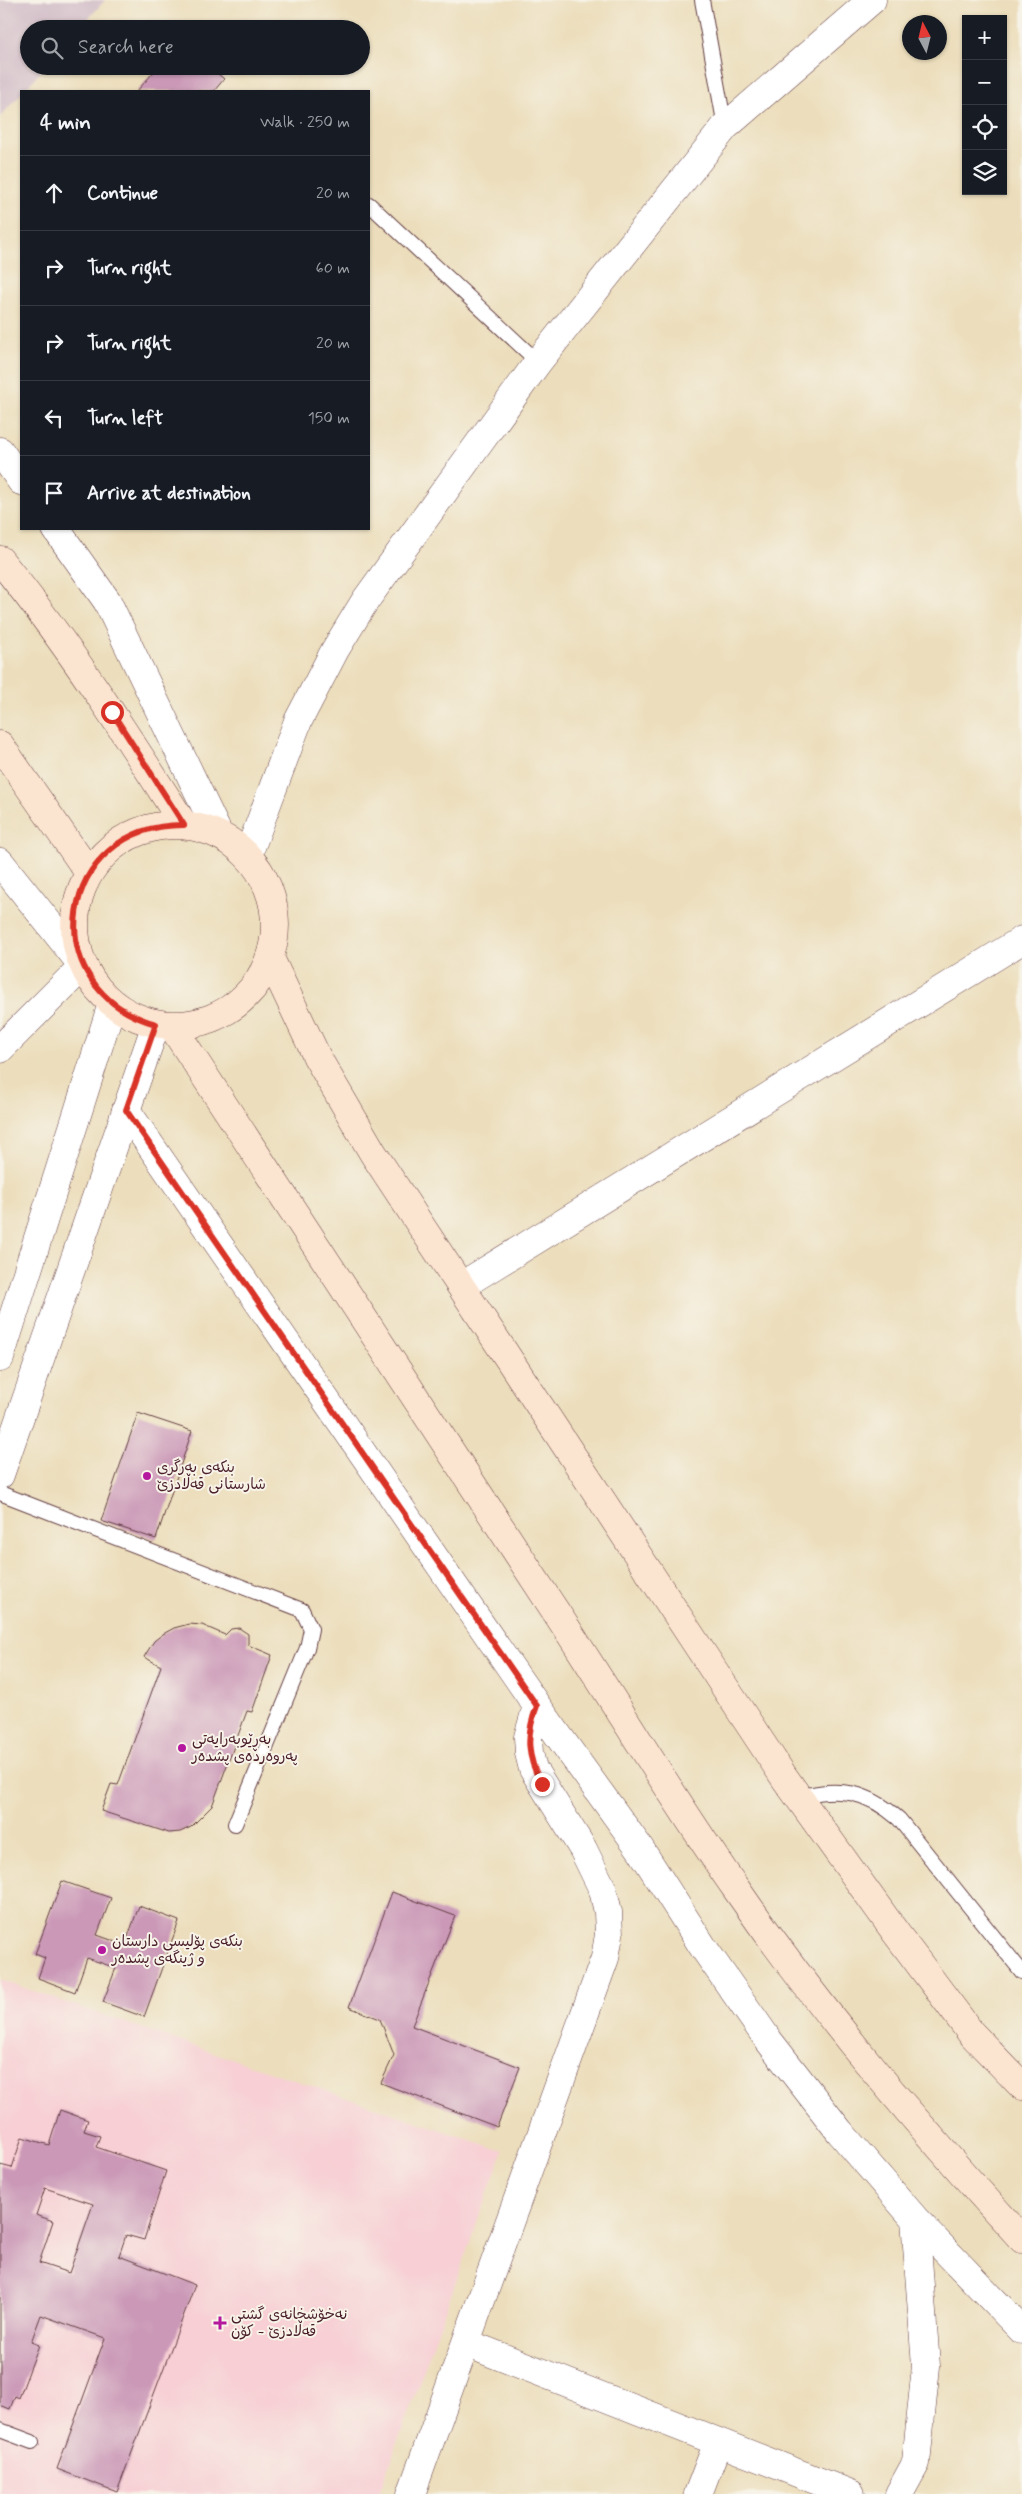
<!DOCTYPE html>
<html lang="en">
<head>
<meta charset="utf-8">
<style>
	:root { --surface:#171b24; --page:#242831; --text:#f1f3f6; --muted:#9ea1a6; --line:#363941 }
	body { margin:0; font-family:Mynerve,"Playpen Sans Arabic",sans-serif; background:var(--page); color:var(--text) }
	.controls { position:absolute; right:15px; top:15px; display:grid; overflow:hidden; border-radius:0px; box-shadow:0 1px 4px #0004 }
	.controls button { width:45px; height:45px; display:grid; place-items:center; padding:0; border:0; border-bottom:1px solid var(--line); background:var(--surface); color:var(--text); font:25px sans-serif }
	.compass { position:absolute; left:902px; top:15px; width:45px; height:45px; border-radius:50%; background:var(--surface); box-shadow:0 1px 4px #0004; rotate:353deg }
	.stop { position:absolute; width:15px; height:15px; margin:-11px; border:4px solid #d93025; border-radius:50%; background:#fff }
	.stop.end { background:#d93025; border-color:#fff; box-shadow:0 1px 5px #0008 }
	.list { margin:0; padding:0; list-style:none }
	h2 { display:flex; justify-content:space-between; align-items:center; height:65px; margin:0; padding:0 20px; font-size:21px }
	h2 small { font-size:16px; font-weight:400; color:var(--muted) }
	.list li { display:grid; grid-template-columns:32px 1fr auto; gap:15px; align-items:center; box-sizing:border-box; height:75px; padding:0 20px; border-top:1px solid var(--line) }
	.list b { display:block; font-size:19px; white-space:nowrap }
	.list em { font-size:16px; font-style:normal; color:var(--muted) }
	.icon { flex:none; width:28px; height:28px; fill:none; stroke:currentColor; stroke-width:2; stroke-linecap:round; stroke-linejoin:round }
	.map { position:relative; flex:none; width:1022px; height:2494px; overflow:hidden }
	.search { position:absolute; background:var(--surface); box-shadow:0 1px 4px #0004; left:20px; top:20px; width:350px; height:55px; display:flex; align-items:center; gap:12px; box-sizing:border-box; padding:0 18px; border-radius:28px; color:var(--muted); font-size:19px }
	.panel { position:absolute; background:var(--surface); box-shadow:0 1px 4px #0004; left:20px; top:90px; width:350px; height:440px; border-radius:0px }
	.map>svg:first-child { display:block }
</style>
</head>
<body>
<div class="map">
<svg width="1022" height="2494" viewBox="0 0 1022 2494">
	<rect width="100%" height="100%" fill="#f7f3e8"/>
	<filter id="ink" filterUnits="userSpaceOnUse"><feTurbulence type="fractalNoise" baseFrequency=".02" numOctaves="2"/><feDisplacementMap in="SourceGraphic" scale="10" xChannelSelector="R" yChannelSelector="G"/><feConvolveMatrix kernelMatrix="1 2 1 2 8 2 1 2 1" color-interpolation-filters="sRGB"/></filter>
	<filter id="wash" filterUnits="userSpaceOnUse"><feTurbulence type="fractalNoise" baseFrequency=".0096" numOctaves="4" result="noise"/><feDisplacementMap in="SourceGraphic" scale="20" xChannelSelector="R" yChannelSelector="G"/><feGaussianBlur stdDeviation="1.12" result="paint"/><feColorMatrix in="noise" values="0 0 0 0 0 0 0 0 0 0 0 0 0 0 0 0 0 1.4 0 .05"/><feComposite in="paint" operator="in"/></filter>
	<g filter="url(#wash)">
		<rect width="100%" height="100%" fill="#ecdebc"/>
		<path fill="#f7cfd4" d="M0,1980L503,2151L379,2494H0Z"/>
		<path fill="#d2bdc8" d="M0,0H105L79,29H29V66H46L0,117Z"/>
		<g id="blocks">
			<path fill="#cb99b7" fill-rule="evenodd" d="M159,66H209L224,79L214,91H137Z
				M138,1413L192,1431L156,1539L101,1521Z
				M189,1624L202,1625L225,1635L231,1629L239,1628L248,1634V1645L272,1655L252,1712L247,1711L212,1806L191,1827L180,1832L169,1833L101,1811L111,1784L118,1785L161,1666L144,1657L154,1641L163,1634L174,1628Z
				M62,1881L111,1898L97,1935L125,1945L139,1906L179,1921L144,2017L103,2002L116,1968L87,1958L75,1992L38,1978L45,1958L35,1954Z
				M392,1892L455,1916L412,2026L520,2067L497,2127L381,2083L394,2055L380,2019L349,2007Z
				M60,2110L88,2120L84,2131L100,2136L96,2147L166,2171L144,2240L126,2235L119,2256L195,2285L117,2492L57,2469L105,2338L41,2315L31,2342L39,2345L19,2398L15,2396L10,2409L0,2405V2165L12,2168L22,2137L49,2145ZM45,2188L93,2204L69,2273L39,2263L53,2221L36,2215Z"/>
		</g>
	</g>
	<g filter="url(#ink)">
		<use href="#blocks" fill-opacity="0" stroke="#623c41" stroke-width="1"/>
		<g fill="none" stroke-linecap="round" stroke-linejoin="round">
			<defs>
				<path id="service" d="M702,0L725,127
					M369,204L538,362
					M0,1493L302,1610L311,1629L307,1648L235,1824
					M798,1797C839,1786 867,1791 899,1819L1022,1972
					M0,2430L32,2442"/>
				<path id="minor" d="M0,451L21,481
					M56,529L107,601L219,835
					M0,862L83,966L0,1049
					M126,1110L537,1706L641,1850L703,1947L769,2041L840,2132L915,2219L1022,2330
					M461,1286L1022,940
					M466,2343L851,2494
					M411,2494L605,1958L609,1935L608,1912L603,1890L583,1849L533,1769L529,1753L528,1737L537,1706
					M698,2494L718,2442
					M899,2494L916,2463L926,2366L915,2219"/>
				<path id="tertiary" d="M248,855L298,721L335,650L365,601L538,362L725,127L872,0
					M0,1358L112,1004
					M0,1475L156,1024"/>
				<path id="secondary" d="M0,560C68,644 126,734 184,825
					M0,745L89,873
					M75 925a100 100 0 1 1 200 0a100 100 0 1 1-200 0Z
					M270,958L317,1057L373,1153L784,1777L896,1933L971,2033L1022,2086
					M172,1026C299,1219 426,1412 552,1606C615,1701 673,1800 739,1893C824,2016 921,2129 1022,2239"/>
			</defs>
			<use href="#service" stroke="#623c41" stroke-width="16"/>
			<use href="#minor" stroke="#623c41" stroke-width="29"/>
			<use href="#tertiary" stroke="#623c41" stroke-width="29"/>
			<use href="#secondary" stroke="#623c41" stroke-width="29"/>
			<use href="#service" stroke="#fff" stroke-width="14"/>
			<use href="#minor" stroke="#fff" stroke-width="28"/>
			<use href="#tertiary" stroke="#fff" stroke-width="28"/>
			<use href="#secondary" stroke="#fce5d0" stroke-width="28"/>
		</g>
	</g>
	<g fill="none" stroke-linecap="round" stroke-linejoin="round" filter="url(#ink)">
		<path stroke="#d93025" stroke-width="6" d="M112,712L184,825C57,824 33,990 156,1024L126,1110L537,1706C526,1734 526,1757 542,1784"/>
	</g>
	<g fill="#b5179e" stroke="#f7f3e8" stroke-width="2">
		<circle cx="147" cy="1476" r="5"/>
		<circle cx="182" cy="1748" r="5"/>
		<circle cx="102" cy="1950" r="5"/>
		<path d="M217.5 2315.5h5v5h5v5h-5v5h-5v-5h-5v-5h5z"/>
	</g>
	<g text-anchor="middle" stroke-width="4" stroke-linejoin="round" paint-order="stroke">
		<g font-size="15" fill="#4a1f2b" stroke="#f7f3e8" text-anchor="start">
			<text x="157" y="1472">بنکەی بەرگری<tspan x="157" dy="17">شارستانی قەڵادزێ</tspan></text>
			<text x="192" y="1744">بەڕێوبەرایەتی<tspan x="192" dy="17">پەروەردەی پشدەر</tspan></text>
			<text x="112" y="1946">بنکەی پۆلیسی دارستان<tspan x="112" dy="17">و ژینگەی پشدەر</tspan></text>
			<text x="231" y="2319">نەخۆشخانەی گشتی<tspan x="231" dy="17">قەڵادزێ - کۆن</tspan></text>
		</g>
	</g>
</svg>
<div class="controls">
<button>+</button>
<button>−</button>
<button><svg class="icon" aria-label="locate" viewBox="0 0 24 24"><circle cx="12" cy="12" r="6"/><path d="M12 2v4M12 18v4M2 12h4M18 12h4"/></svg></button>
<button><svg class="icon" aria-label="layers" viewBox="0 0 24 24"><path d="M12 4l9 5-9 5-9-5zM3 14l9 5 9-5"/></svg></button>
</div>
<svg class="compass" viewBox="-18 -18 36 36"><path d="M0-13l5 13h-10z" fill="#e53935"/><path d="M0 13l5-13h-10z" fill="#9ea1a6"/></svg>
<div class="stop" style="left:112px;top:712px"></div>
<div class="stop end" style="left:542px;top:1784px"></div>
<div class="search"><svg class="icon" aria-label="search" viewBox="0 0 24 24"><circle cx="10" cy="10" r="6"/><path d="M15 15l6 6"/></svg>Search here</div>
<section class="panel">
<h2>4 min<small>Walk · 250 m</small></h2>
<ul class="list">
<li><svg class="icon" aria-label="ahead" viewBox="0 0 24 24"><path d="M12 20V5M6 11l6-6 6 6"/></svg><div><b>Continue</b></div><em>20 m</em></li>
<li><svg class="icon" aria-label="right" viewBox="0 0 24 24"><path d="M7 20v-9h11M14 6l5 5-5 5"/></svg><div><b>Turn right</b></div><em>60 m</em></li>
<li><svg class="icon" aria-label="right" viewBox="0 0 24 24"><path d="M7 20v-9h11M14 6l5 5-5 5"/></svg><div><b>Turn right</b></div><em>20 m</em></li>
<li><svg class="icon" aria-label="left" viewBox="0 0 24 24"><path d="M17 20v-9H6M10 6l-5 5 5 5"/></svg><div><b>Turn left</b></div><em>150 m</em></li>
<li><svg class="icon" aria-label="arrive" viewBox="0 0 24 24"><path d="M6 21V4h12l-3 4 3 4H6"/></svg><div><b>Arrive at destination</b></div></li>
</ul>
</section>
</div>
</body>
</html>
